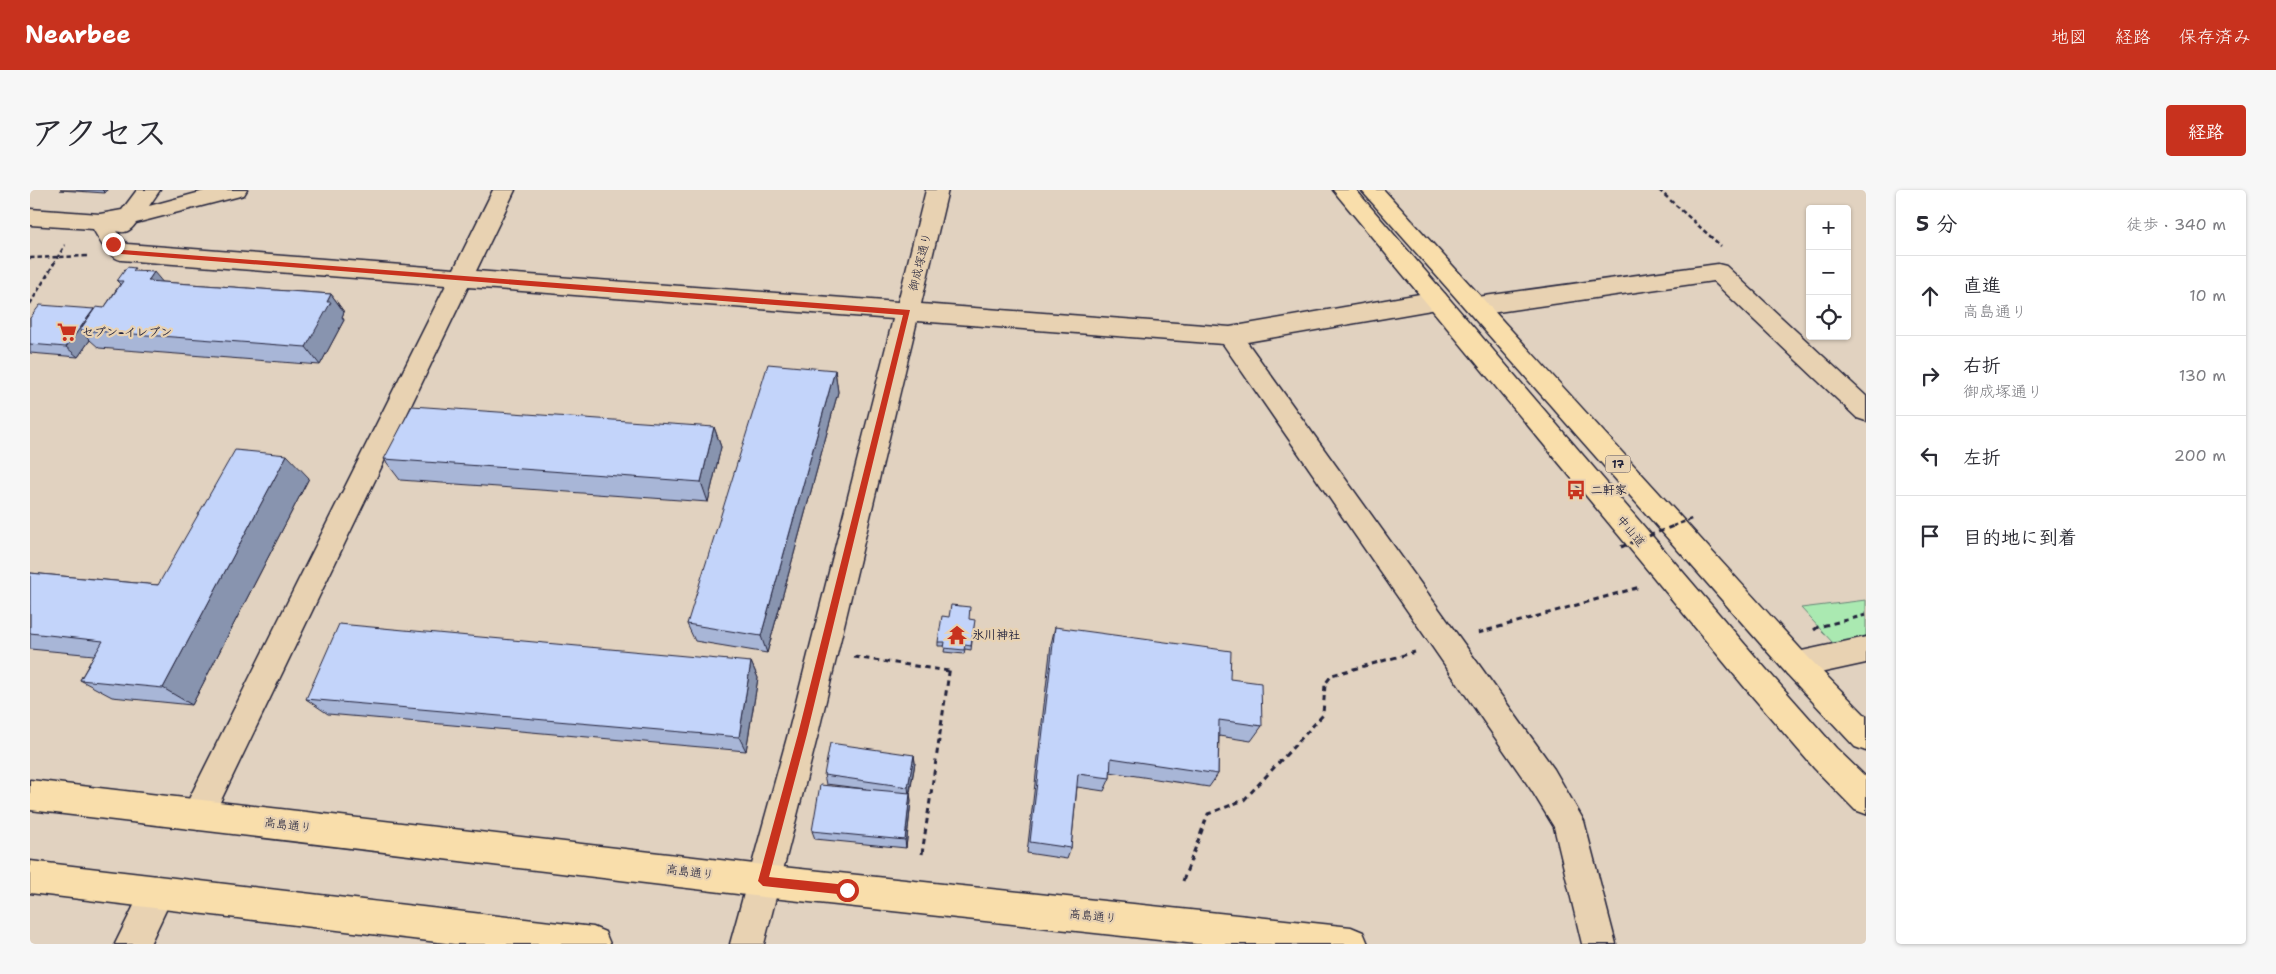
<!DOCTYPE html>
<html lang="ja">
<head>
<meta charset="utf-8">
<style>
	:root { --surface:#fff; --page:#f7f7f7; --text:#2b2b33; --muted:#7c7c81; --line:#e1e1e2; --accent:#c8321e }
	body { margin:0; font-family:"Shantell Sans","Klee One",sans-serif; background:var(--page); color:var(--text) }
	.controls { position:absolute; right:15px; top:15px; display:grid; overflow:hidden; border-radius:5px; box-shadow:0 1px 4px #0004 }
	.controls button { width:45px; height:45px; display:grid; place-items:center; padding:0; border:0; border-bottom:1px solid var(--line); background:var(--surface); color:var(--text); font:25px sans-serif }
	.stop { position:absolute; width:15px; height:15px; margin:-11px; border:4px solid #c8321e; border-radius:50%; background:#fff }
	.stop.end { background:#c8321e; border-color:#fff; box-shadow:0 1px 5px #0008 }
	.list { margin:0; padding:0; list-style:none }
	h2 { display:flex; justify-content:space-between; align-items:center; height:65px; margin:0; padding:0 20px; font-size:21px }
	h2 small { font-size:16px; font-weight:400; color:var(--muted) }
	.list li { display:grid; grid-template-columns:32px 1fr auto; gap:15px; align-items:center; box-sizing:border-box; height:80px; padding:0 20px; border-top:1px solid var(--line) }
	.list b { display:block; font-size:19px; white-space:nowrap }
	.list p { margin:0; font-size:16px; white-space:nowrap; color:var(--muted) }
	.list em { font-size:16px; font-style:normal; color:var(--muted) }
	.icon { flex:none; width:28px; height:28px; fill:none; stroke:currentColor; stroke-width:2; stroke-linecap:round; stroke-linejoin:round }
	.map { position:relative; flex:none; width:1836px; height:754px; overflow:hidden; border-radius:5px }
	header { display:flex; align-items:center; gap:30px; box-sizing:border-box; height:70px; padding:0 25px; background:var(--accent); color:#fff }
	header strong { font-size:24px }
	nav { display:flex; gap:28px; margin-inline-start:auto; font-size:18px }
	.intro { display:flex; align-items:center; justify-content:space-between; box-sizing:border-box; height:120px; padding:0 30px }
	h1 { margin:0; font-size:35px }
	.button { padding:12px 22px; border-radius:5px; background:var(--accent); color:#fff; font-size:18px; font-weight:700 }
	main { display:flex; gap:30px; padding:0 30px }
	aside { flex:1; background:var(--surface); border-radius:5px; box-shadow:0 1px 4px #0004 }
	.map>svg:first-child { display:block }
</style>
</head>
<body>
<header>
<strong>Nearbee</strong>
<nav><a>地図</a><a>経路</a><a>保存済み</a></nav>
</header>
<div class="intro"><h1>アクセス</h1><a class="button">経路</a></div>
<main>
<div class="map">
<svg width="1836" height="754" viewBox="0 0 1836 754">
	<rect width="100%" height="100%" fill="#e1d2c0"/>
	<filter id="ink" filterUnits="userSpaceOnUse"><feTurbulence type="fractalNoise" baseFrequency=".02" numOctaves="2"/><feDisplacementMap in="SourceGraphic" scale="10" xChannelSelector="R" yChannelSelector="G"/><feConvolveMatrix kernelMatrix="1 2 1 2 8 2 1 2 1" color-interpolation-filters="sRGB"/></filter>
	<g filter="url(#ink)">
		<path fill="#aae9b1" stroke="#668676" d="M1836,410V448L1803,453L1771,418Z"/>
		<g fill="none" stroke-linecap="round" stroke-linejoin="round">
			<defs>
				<path id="minor" d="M107,0H130L119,16L178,0H217L214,5L106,33C100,41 96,44 86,41L97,54L424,79L463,0H485L446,81L868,112L896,0H918L891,114L1200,137L1407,101L1415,104L1419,110L1415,116L1407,119L1217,152L1524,579L1554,631L1586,754H1552L1524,637L1502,601L1193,154L887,131L788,544L734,754H700L758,544L863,129L438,97L179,635L168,640L157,635L152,624L157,613L416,95L91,70C76,66 71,52 63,39L0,35V19L70,24L92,20Z
					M1688,74L1696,76L1836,206V231L1827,228L1683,91L1447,125L1439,122L1435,116L1439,110L1447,107Z
					M1836,447V473L1767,488L1757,484L1752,475L1757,466L1767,462Z
					M128,687L140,691L144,703L120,754H85L116,691Z"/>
				<path id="major" d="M0,590L733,675L1321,737L1333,742L1338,754H1166L733,707L0,620Z
					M0,671L563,737L575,742L580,754H424L0,703Z"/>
				<path id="highway" d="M1303,0H1326L1736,479L1806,558L1836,587V624L1825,620L1784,578L1716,499Z
					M1331,0H1354L1777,466L1836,526V561L1825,557L1757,484Z"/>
			</defs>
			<use href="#minor" stroke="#22223b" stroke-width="3"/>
			<use href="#major" stroke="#22223b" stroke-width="3"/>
			<use href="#highway" stroke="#22223b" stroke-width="3"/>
			<path stroke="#22223b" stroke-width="2.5" stroke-dasharray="4.5 3" stroke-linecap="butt" d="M1629,0L1691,56
				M0,68L59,66
				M0,114L35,55"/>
			<path stroke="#22223b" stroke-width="3" stroke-dasharray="5.5 4.5" stroke-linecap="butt" d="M1784,440L1788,437L1836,425
				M1448,443L1610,397
				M824,467L919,481
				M892,664L920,476
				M1153,691L1178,624L1214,610L1293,525L1295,494L1302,485L1385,462"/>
			<use href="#minor" fill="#e8d2b2" fill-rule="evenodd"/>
			<use href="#major" fill="#f9deab" fill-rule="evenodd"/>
			<use href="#highway" fill="#f9deab" fill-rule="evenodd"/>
			<path stroke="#22223b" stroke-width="2.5" stroke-dasharray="4.5 3" stroke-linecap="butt" d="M1643,336L1664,328"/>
			<path stroke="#22223b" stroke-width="3" stroke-dasharray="5.5 4.5" stroke-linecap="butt" d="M1591,357L1646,335"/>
		</g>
		<path fill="#a8b6d7" stroke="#22223b" d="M30,0H77L75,3Z
			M108,81L132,92L301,104L314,122L312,127L314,130L290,175L69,158L60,150L48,167L0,163V128L64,119L65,120L74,118L90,94L87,91Z
			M805,180L808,202L737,463L665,451L657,434Z
			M684,237L691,257L678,312L370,290L354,269Z
			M279,288L162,515L82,507L50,490L64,465L0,459V383L128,395Z
			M939,429L944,434L941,460L935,459L934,464L914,462L915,456H908V452Z
			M1025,437L1232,536L1221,551L1189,546L1188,584L1179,597L1080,582V588L1074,601L1047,597L1041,658L1037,669L997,663L1021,454Z
			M721,472L728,488L716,561L298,524L276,509Z
			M884,565L885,573L880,603L881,611L876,658L785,649L782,641L836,599L796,594L794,585Z"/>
		<path fill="#8894af" stroke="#22223b" d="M72,0H77L75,3Z
			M124,82L140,101L118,91Z
			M301,104L314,122L312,127L314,130L290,175L276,157L297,112Z
			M64,119L74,129L50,140L60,150L48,167L36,157Z
			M805,180L808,202L737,463L731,446Z
			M684,237L691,257L678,312L671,292Z
			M257,265L279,288L162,515L133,498Z
			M721,472L728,488L716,561L709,547Z
			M884,565L885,573L879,605L878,597Z
			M880,603L881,611L876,658L875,650Z"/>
		<path fill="#c3d4fa" stroke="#22223b" d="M97,77L105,78L103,81L124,82L118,91L301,104L297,112H301L276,157L50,140L66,117L74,118L93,91H87Z
			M10,115L64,119L36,157L0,154V128Z
			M738,174L805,180L731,446L657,434Z
			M382,216L684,237L671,292L354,269Z
			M205,260L257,265L133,498L50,490L73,451L0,443V383L128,395Z
			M921,415L940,417L939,429L945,430L941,456L935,455L934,460L914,458L915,452H908L912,426L919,427Z
			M309,434L721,472L709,547L276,509Z
			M1025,437L1201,461L1200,489L1231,493L1232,536L1189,530L1188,584L1081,568L1080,588L1048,584L1041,658L1000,652Z
			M800,553L884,565L878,597L794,585Z
			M790,595L880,603L875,650L782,641Z"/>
	</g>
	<path fill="#c8321e" d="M83,51L93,60L880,120L777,544L739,687L817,695L821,697V704L817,705L733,696L728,691L768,544L873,125L91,64L80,55L79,54Z"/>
	<defs>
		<symbol id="supermarket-bare" viewBox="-9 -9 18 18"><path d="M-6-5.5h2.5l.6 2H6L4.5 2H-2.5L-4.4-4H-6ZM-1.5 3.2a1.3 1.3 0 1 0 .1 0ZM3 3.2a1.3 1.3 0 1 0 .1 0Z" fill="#c8321e" stroke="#e8d2b2" stroke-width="2.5" paint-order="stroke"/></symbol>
		<symbol id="bus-bare" viewBox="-9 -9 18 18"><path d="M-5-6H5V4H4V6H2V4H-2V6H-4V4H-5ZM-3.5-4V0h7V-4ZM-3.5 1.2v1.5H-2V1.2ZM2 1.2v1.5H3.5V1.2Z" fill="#c8321e" stroke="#e8d2b2" stroke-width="2.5" paint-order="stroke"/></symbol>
		<symbol id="temple-bare" viewBox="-9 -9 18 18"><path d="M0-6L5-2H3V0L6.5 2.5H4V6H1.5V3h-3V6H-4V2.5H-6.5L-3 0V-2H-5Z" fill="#c8321e" stroke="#e8d2b2" stroke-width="2.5" paint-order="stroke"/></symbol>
	</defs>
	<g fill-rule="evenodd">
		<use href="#supermarket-bare" x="23" y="128" width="28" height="28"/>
		<use href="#bus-bare" x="1532" y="286" width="28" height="28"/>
		<use href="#temple-bare" x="913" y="431" width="28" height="28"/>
	</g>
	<g text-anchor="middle" stroke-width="4.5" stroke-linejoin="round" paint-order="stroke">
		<rect fill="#e8d2b2" stroke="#5d575f" stroke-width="1" x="1575.5" y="265.5" width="25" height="17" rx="4"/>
		<g font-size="11" font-weight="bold" fill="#22223b">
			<text x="1588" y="278">17</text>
		</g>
		<g font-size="12" fill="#22223b" stroke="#e8d2b2">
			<text transform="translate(890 72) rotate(-76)" y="4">御成塚通り</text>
			<text transform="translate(1601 341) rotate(50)" y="4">中山道</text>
			<text transform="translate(258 635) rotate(7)" y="4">高島通り</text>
			<text transform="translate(660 682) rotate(7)" y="4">高島通り</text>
			<text transform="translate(1063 726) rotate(6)" y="4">高島通り</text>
		</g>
		<g font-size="12" font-weight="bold" fill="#22223b" stroke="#e8d2b2" text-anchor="start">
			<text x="52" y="146">セブン-イレブン</text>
			<text x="1561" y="304">二軒家</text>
			<text x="942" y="449">氷川神社</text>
		</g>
	</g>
</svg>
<div class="controls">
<button>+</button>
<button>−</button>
<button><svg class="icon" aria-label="locate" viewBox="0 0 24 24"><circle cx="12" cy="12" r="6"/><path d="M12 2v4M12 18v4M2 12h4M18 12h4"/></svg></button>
</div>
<div class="stop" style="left:817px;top:700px"></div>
<div class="stop end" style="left:83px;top:54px"></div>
</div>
<aside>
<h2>5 分<small>徒歩 · 340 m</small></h2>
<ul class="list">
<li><svg class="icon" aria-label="ahead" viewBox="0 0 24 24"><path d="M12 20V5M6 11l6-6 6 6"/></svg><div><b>直進</b><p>高島通り</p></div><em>10 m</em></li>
<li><svg class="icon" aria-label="right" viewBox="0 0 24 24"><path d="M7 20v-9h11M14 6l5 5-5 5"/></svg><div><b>右折</b><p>御成塚通り</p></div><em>130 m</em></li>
<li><svg class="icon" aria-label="left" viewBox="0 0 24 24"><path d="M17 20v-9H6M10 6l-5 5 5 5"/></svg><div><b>左折</b></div><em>200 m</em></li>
<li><svg class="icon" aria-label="arrive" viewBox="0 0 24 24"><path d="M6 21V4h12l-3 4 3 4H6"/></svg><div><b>目的地に到着</b></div></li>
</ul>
</aside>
</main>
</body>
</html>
